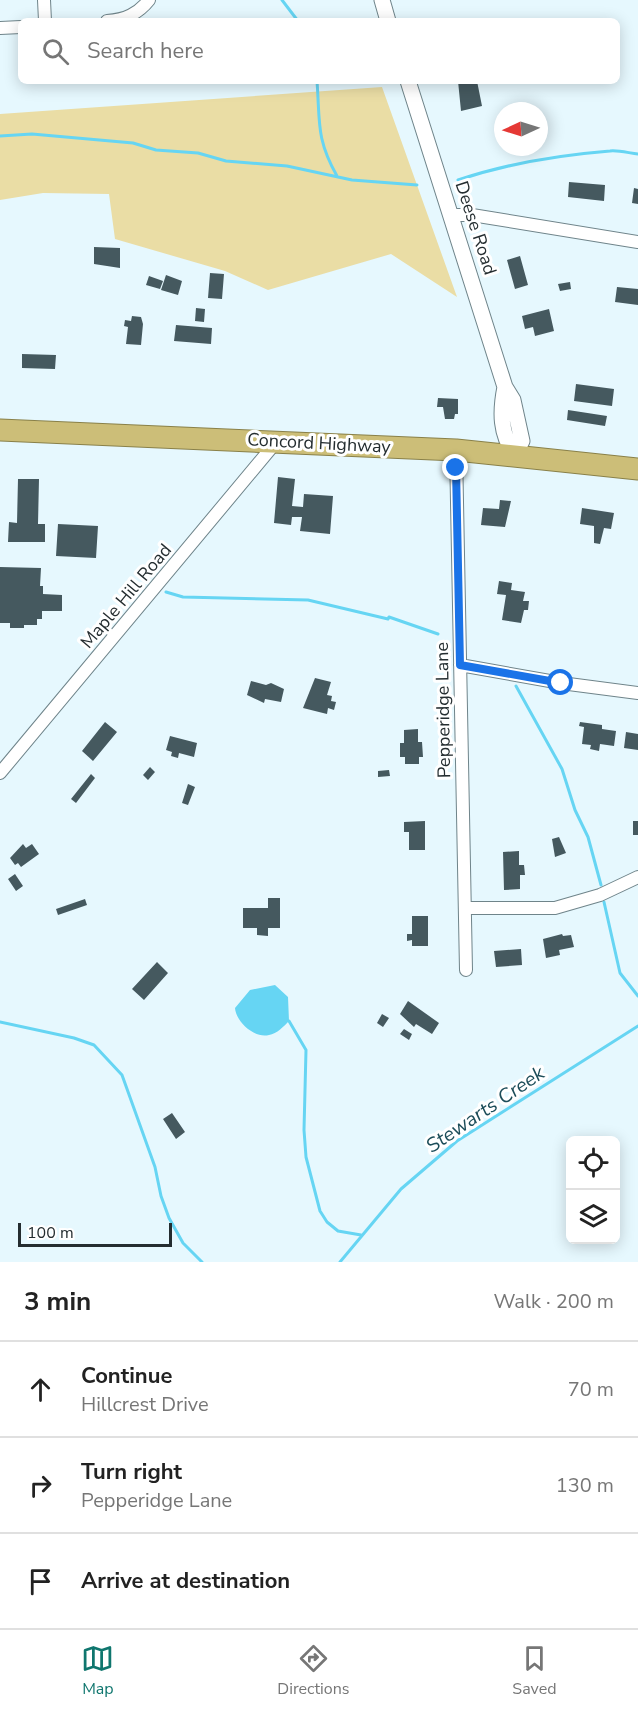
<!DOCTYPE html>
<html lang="en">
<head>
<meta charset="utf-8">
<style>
	:root { --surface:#fff; --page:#f6f6f6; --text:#222; --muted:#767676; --line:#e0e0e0; --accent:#0f766e }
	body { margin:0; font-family:"Nunito Sans",sans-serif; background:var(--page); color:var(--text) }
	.controls { position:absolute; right:18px; bottom:18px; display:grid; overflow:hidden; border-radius:9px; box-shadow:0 3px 15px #0003 }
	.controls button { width:54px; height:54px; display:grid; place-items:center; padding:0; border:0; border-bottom:2px solid var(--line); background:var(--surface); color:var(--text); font:30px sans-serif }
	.compass { position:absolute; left:494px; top:102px; width:54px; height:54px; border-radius:50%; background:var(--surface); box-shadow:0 3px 15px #0003; rotate:266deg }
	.scale { position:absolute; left:18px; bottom:15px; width:154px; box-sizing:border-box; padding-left:6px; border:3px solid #242d30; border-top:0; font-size:16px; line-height:21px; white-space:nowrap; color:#242d30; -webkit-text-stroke:4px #fff; paint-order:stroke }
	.stop { position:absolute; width:18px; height:18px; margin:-14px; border:4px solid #1a73e8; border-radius:50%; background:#fff }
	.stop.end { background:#1a73e8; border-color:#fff; box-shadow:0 2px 6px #0008 }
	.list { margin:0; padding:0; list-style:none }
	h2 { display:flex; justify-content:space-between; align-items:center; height:78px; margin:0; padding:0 24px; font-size:26px }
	h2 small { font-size:20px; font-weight:400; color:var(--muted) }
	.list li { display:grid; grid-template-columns:39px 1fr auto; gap:18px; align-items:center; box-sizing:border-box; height:96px; padding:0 24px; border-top:2px solid var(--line) }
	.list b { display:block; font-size:22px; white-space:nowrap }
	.list p { margin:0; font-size:20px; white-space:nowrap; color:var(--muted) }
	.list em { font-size:20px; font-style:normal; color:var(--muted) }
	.icon { flex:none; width:33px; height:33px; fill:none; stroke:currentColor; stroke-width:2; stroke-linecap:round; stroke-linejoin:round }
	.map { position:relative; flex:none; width:638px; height:1262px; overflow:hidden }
	.search { position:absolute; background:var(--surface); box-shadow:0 3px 15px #0003; left:18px; right:18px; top:18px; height:66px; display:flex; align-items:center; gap:15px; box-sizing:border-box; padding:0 21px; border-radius:9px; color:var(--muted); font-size:22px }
	.sheet { height:366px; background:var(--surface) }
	nav { display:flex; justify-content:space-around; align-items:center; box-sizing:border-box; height:84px; border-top:2px solid var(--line); background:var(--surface); font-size:16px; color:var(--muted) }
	nav a { display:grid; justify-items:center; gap:3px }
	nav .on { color:var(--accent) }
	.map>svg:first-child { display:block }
</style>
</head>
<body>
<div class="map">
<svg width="638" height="1262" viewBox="0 0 638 1262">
	<rect width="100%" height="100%" fill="#e6f8fe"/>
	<path fill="#eadda5" d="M382,87L457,297L391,254L268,290L225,271L115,239L109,194L43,193L0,200V114Z"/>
	<path fill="#66d5f3" d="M275,985L288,997L289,1021C284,1026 277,1034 269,1035C255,1039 236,1022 235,1008L250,990Z"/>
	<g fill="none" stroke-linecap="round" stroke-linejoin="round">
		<path stroke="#66d5f3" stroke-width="3" d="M282,0L298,21
			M317,81C320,122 316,139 337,176
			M0,136L32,134L133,143L156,150L198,153L226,161L287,166L352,180L417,185
			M458,180C506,164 560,155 610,151C618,150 629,153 638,154
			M166,592L183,597L308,600L388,619L389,617L438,634
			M516,686L562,769L575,810L588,837L601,885
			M604,902L620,973L638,996
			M289,1021L306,1050L304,1130L306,1157L320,1211L327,1222L338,1231L361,1235
			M0,1022L74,1038L94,1045L122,1075L155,1167L161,1196L169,1218L183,1243L202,1262
			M340,1262L401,1189L457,1141L638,1026"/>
	</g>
	<path fill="#45595f" d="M458,81H477L482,106L461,111Z
		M569,182L605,185L604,201L568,197Z
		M634,188L638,189V204L632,203Z
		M94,247L120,248V268L94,264Z
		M520,256L528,285L515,289L507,260Z
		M210,273L224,274L222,299L208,298Z
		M166,275L182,281L178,295L161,290Z
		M149,276L163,281L160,289L146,285Z
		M570,282L571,289L560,291L558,284Z
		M617,287L638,289V305L615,302Z
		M196,308L205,309L204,322L195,321Z
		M549,309L554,331L535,336L533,327L525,329L522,316Z
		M132,316L141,317L143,324L141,345L126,344L128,327L124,326L125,320L131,321Z
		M176,325L212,328L211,344L174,341Z
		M22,354L56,355L55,369L22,368Z
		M576,384L614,389L612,406L574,401Z
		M438,398L458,399V414H455L454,419H445L443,407H437Z
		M568,410L607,416L605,426L567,420Z
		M278,477L295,479L292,506L303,507L304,494L333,496L330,534L300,531L302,517H292L291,525L274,523Z
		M18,479H39L38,524H45V542H8L9,522L17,523Z
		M500,500L511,501L505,527L481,525L483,508L499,509Z
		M582,508L614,513L611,529L604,528L600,544L594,543V526L580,524Z
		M58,524L98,526L96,558L56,556Z
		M0,567L41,568L40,586H43V594L62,595V611H42V619H37V625H24V628H10V623H0Z
		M499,581L512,583L511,590L525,592L523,601H529L528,610H524L521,623L502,620L506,595L497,594Z
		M315,678L331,682L327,695L332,696L331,701L336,702L334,710L328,708L327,714L303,708Z
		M251,681L266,685L271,683L284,689L281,702L265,699L264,703L247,695Z
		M105,722L117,732L93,761L82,751Z
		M580,722L602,725V729L616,731L614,746L600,744L599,751L590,749L591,745L582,744L584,727L579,726Z
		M418,729V742H422L423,757H419V764H405V757H400V743H404V730Z
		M626,732L638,734V750L624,748Z
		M170,736L197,743L194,757L179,753L178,758L171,756L172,752L166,750Z
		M150,767L155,772L148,780L143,775Z
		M389,770L390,776L378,777V771Z
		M91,774L95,778L76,803L71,799Z
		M188,784L195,787L188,805L182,803Z
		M425,821V850H409V832H404V822Z
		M633,821H638V835H633Z
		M559,837L566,853L555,857L552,839Z
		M23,844L26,848L32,844L39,854L21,867L18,863L15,865L10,858Z
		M519,851V865H524L525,875H520V889L504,890L503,852Z
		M15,874L23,886L16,891L8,879Z
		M268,898H280V928H268V936L257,935V928H243V908H268Z
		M85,899L87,905L58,915L56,909Z
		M412,916H428V946H412V940L407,941V934H412Z
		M562,934L563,936L571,935L574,947L559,950L560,955L546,958L543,939Z
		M521,949L522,965L496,967L494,951Z
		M157,962L168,973L144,1000L132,989Z
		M408,1001L439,1023L432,1034L416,1024L414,1027L400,1014Z
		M382,1014L389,1018L383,1027L377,1023Z
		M404,1029L412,1034L409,1040L400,1034Z
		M172,1113L185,1132L176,1139L163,1119Z"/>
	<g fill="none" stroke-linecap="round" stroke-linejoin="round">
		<defs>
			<path id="minor" d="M44,0L45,21
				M107,21C125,20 138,14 149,0
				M0,28L21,27
				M452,215H472L638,242
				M456,450L466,970
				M460,665L561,683L638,693
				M0,773L277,441
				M465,908H555L600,895L638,877"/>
			<path id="tertiary" d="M382,0L388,21
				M408,81L505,387L513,400L522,441L515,455C500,434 500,412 505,387"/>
			<path id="trunk" d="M0,430L456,450L638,469"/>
		</defs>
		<use href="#minor" stroke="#6f848a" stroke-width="14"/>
		<use href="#tertiary" stroke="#6f848a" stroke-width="17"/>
		<use href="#trunk" stroke="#898049" stroke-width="23"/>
		<use href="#minor" stroke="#fff" stroke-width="12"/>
		<use href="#tertiary" stroke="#fff" stroke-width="15"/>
		<use href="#trunk" stroke="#ccbe78" stroke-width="21"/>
	</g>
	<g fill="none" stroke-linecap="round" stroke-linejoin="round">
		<path stroke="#1a73e8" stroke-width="8" d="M456,468L460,665L561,683"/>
	</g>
	<g text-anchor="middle" stroke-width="6" stroke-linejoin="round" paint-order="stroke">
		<g font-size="18" fill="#242d30" stroke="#fff">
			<text transform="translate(476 228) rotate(72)" y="6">Deese Road</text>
			<text transform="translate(319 443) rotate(3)" y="6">Concord Highway</text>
			<text transform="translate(126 596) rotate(-50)" y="6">Maple Hill Road</text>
			<text transform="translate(443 710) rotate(-91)" y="6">Pepperidge Lane</text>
		</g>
		<g font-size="20" font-style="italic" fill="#1c4d59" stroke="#fff">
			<text transform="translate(485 1109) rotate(-34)" y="7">Stewarts Creek</text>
		</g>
	</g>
</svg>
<div class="controls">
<button><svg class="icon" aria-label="locate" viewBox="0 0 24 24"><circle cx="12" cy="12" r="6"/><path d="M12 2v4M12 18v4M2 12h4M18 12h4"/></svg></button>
<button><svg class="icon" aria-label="layers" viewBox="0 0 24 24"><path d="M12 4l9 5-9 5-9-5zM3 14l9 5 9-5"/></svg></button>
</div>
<svg class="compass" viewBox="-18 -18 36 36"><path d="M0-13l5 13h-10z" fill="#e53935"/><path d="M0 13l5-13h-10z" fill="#767676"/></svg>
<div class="scale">100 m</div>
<div class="stop" style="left:561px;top:683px"></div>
<div class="stop end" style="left:456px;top:468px"></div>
<div class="search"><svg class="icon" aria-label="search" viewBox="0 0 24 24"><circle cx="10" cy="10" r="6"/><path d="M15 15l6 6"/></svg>Search here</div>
</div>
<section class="sheet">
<h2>3 min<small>Walk · 200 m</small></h2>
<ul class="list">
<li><svg class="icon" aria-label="ahead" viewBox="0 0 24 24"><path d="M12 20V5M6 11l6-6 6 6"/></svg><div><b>Continue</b><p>Hillcrest Drive</p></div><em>70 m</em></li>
<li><svg class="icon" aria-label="right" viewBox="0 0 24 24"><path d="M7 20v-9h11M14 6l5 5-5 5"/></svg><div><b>Turn right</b><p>Pepperidge Lane</p></div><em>130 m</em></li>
<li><svg class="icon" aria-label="arrive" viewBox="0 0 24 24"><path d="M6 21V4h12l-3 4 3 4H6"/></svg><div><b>Arrive at destination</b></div></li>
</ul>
</section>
<nav>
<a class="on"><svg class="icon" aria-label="map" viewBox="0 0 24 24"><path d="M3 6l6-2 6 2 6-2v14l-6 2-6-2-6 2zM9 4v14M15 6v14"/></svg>Map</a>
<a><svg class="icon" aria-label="directions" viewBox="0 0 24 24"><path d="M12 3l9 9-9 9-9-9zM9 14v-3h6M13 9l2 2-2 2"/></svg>Directions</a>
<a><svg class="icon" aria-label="saved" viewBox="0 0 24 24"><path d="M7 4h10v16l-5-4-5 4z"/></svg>Saved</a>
</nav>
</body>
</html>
